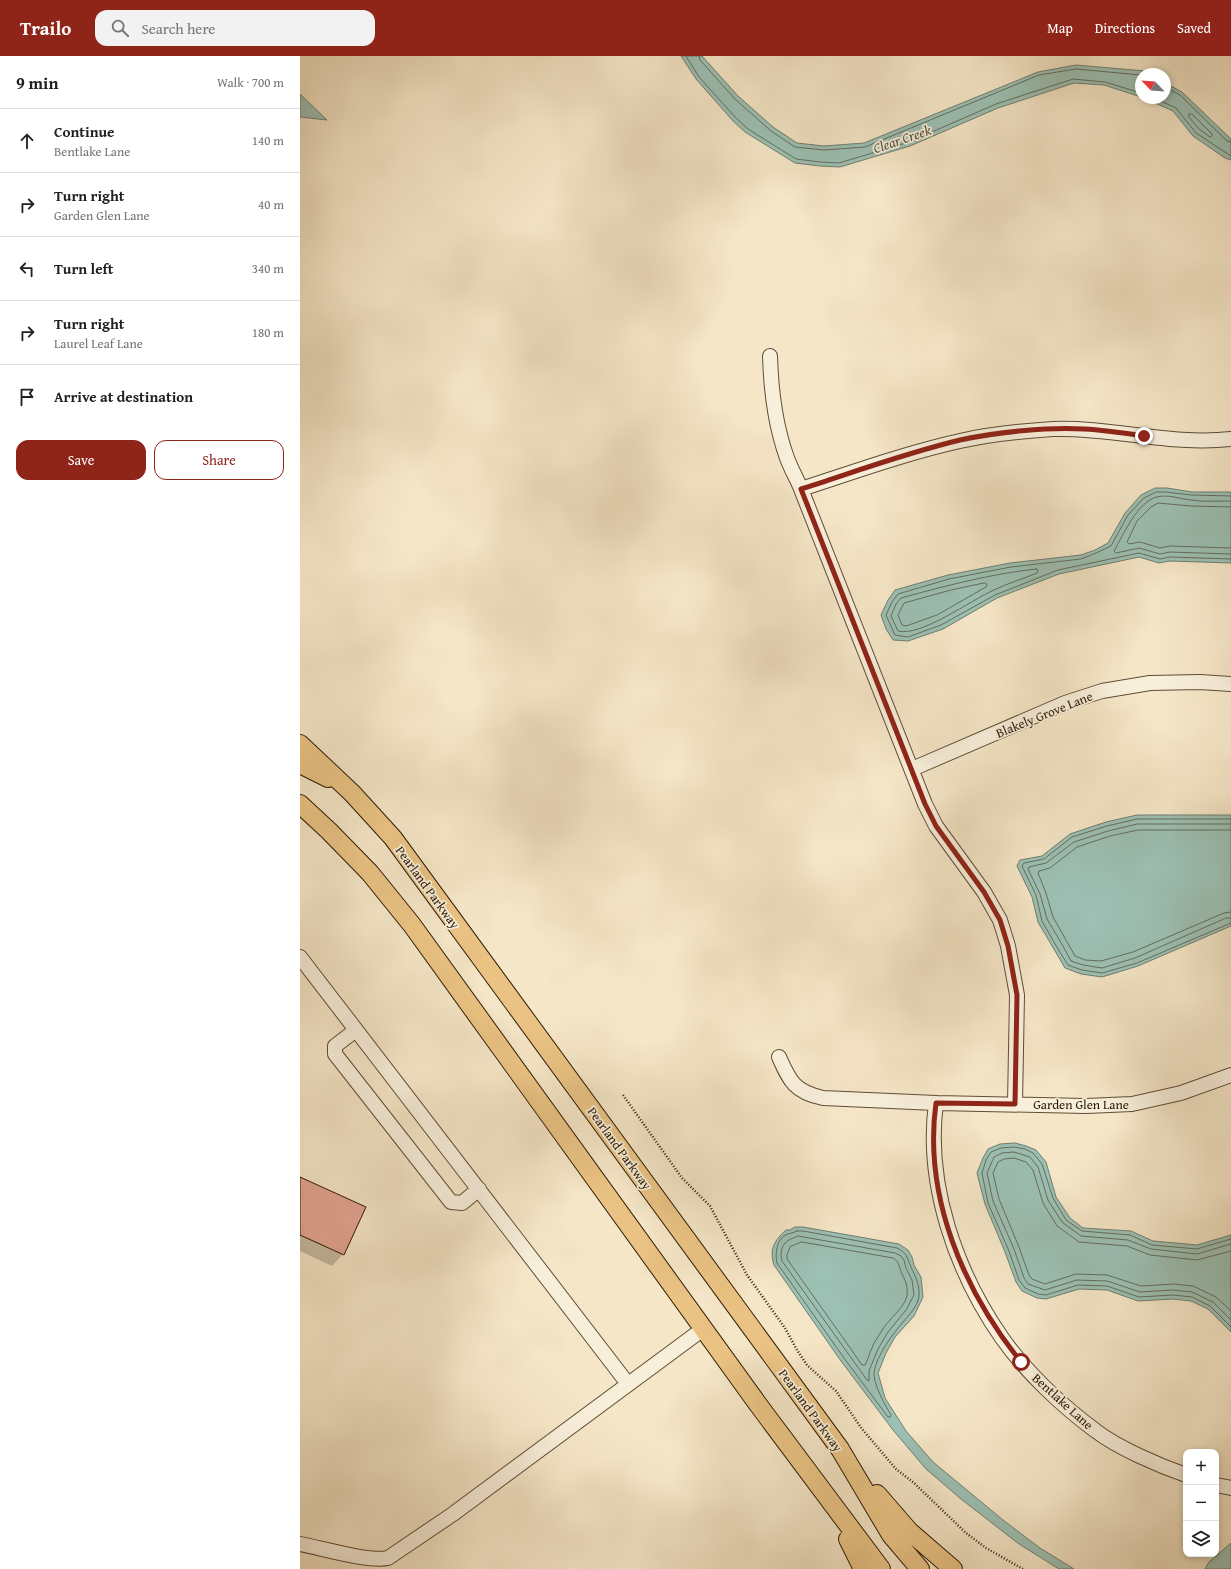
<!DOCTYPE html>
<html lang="en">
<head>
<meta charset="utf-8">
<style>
	:root { --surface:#fff; --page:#f2f2f2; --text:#202124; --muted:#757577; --line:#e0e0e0; --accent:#8f2418 }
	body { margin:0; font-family:"Gentium Book Plus",serif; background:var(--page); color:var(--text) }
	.controls { position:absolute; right:12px; bottom:12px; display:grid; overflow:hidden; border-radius:8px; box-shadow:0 2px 6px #0003 }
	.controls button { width:36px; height:36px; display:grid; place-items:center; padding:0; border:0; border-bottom:1px solid var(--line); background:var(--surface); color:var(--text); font:20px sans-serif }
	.compass { position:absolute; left:835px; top:12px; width:36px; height:36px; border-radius:50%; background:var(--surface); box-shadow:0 2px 6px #0003; rotate:295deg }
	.stop { position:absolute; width:12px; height:12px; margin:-9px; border:3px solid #8f2418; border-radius:50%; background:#fff }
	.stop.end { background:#8f2418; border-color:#fff; box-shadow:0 1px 4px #0008 }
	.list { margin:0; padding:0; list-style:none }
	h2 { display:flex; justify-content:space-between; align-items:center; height:52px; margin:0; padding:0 16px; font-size:17px }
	h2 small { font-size:13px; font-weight:400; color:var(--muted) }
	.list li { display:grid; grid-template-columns:26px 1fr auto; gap:12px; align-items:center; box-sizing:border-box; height:64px; padding:0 16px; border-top:1px solid var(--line) }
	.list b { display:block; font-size:15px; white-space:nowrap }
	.list p { margin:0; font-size:13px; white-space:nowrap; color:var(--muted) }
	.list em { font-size:13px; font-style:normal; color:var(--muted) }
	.actions { display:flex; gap:8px; padding:12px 16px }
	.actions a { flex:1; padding:9px 0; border:1px solid var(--accent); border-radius:12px; text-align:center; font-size:14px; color:var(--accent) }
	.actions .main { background:var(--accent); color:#fff }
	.icon { flex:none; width:22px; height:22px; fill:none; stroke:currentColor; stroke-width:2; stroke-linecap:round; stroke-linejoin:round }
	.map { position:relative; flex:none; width:931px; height:1513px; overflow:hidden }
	header { display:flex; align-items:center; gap:24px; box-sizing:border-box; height:56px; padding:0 20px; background:var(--accent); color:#fff }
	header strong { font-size:19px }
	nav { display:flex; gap:22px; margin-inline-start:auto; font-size:14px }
	.search { width:280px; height:36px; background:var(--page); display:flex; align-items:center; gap:10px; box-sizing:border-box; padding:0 14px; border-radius:12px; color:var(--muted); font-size:15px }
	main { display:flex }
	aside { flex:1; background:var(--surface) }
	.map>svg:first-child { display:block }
</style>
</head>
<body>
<header>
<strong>Trailo</strong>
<div class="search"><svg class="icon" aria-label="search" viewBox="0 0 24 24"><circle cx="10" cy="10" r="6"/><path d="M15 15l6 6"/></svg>Search here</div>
<nav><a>Map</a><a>Directions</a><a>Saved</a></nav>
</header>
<main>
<aside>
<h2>9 min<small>Walk · 700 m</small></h2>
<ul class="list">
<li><svg class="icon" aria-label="ahead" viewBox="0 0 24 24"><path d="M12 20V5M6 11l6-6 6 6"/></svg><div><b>Continue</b><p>Bentlake Lane</p></div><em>140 m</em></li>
<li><svg class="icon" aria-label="right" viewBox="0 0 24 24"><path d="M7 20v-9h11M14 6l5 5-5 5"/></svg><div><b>Turn right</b><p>Garden Glen Lane</p></div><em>40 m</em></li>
<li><svg class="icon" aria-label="left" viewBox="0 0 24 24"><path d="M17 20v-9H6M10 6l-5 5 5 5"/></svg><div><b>Turn left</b></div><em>340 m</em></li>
<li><svg class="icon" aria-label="right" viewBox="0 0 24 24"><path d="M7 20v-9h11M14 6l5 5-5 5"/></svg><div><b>Turn right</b><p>Laurel Leaf Lane</p></div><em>180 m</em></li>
<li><svg class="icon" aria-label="arrive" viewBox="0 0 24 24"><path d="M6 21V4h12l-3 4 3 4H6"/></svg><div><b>Arrive at destination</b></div></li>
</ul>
<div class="actions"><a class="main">Save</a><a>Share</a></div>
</aside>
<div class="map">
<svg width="931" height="1513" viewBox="0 0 931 1513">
	<rect width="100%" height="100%" fill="#f5e6c7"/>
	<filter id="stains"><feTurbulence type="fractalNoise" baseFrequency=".005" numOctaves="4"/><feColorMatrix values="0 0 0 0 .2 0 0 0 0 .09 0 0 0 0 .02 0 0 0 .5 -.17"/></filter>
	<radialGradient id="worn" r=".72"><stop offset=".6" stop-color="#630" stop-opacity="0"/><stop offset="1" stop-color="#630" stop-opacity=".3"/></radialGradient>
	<path fill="#9cc0b4" stroke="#707e6e" d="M381,0H402L438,40L473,71L497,87L524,90L564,87L738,16L776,9L845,15L850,18H841V41L804,29L774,27L698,52L610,90L540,111L520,110L495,107L445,76L433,65L396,23Z
		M865,27L882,36L931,83V104L925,102L893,80L873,55L844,42H865Z
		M0,38L27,64L0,61Z
		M855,432H867L892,436H931V507L870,505L859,507L839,501L759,518L697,542L643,573L608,585L593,584L586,573L581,559L588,544L595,534L648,519L710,507L781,499L795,494L808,487L825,457L841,439Z
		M837,759H931V870L838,910L802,921L781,918L765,912L738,866L732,841L717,810L720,804L742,800L770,778L806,766Z
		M715,1087L726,1090L736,1094L746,1106L756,1141L770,1162L783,1172L831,1175L853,1185L897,1189L931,1179V1276L908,1253L891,1245L873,1243L838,1245L807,1234L779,1233L746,1243L737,1242L722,1235L716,1226L705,1196L685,1148L677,1117L683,1102L688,1093L700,1088Z
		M495,1171H503L599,1188L608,1194L612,1201L614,1209L621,1221L623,1241L614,1260L595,1281L586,1297L578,1317L585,1342L606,1375L633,1406L703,1464L740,1492L774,1513H759L719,1488L661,1443L626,1413L593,1374L541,1305L474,1209C469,1193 474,1185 486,1174H490Z
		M931,1487V1513H905L909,1506Z"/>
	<path fill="#0003" d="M0,1122L43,1198L32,1210L0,1195Z"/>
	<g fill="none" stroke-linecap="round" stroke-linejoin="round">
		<path stroke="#646d5c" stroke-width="1" d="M386,0L399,21L436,62L448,73L496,103L520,106L539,107L609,86L696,48L773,23L805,26L841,37
			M399,0L400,4L435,43L471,75L495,91L524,94L565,91L739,19L776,13L841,19
			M865,31L880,39L927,85L931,86
			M854,42L876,52L896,77L931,100
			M889,58H892L912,78V80L910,81L899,73L889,61Z
			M931,440L891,439L866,436H856L844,442L828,459L811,490L796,497L781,503L711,511L649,523L598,538L592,546L586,559L595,579L608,581L641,569L695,539L758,514L839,497L860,503L870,501L931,503
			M931,445C918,445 904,446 891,444C880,443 868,438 857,441C838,445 823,479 814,495L816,497L839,492L860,498L870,496L931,498
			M931,451L891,450L858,447L851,451L837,465L827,486L829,488L840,486L860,492L870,490L931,492
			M736,513L738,514L737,517C723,523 708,527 694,534C671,544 621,581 598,575L591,560L596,548L601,542C645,530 690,518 736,513Z
			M685,527L687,528L686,531L637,559L606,570L602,569L598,559L604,547L651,534Z
			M931,763H837L807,770L772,781L744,803L724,807L722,810L736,839L742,865L758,893L768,909L782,914L802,917L837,907L931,867
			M931,768H837L808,775L774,786L746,807L729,811L728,813L740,838L747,863L763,890L771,905L783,909L802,912L835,902L926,862H931
			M931,774H838L810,780L777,791L750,812L739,815L738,817L746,837L753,861L775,900L785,904L801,905L833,896L924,857L931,856
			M497,1175H503L597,1192C608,1198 606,1200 611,1211C615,1220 620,1229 619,1240C618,1250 609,1259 603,1266C592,1279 577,1299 574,1316C573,1328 585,1349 591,1359L590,1361H588L544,1302L477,1207C475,1198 476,1182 488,1178C491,1177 493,1177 497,1175Z
			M498,1180L595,1197L601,1200L604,1204L606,1212L612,1224L614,1239L606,1254L588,1276L578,1293L569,1315V1325L567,1324L482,1205C480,1198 481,1188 489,1184C492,1182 495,1182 498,1180Z
			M931,1183L897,1193L852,1189L830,1179L782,1175L766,1164L753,1142L742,1108L733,1097L725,1093L714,1091L701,1092L691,1096L686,1104L682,1117L688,1147L709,1195L719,1224L725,1232L738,1238L746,1239L778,1229L807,1230L839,1241L873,1239L892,1241L910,1250L931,1271
			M502,1186L593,1202C600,1206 599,1212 602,1218C618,1247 594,1254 581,1276C578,1281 574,1286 572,1292C569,1298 568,1304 565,1309H562L553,1296L487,1203V1199L490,1191Z
			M931,1188L897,1198L851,1193L828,1184L781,1180L762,1166L748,1144L738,1111L730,1101L714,1096L702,1097L694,1101L687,1117L693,1145L714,1193L724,1222L728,1228L745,1234L777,1224L807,1225L840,1236L873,1234L892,1236L913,1246L931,1264
			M931,1195L897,1204L850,1199L827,1190L779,1186L757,1170L743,1147L733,1114L726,1106L714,1102L704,1103L698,1106L693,1117L699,1143L719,1191L729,1219L732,1223L745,1228L776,1218L807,1219L841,1230L874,1228L893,1230L916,1241L931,1255"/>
	</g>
	<path fill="#e3a492" stroke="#2d1a04" d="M0,1121L66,1151L44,1199L0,1179Z"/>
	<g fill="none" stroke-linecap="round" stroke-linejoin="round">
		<defs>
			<path id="minor" d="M470,300C471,335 475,369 487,402C491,413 497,423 501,433L625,748L636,770L684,836L700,864L708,890L717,939L715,1048
				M501,433C554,416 606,397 660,385C690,378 722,375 753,373C813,371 872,390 931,383
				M612,713L765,647L802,635L850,627L900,626L931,628
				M0,901L328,1328
				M56,974L35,990V998L151,1146L162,1147L179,1133
				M479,1001C490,1026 495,1036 523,1042L636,1047L786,1050L832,1048L881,1037L931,1019
				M636,1047C625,1128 656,1216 702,1282C726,1316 762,1350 796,1375C818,1392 860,1410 886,1419
				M916,1429L931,1432
				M0,1488C22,1492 68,1506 88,1502L153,1458L403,1273"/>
			<path id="major" d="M0,688L52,737L93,782L540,1393L591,1479L620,1513
				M0,708L28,722
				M0,748L29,775L70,817L112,869L457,1347L581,1513
				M577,1438L609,1475L653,1513
				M548,1483L563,1513"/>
		</defs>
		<use href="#minor" stroke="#5f4d35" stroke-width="16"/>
		<use href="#major" stroke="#2d1a04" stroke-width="20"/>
		<path stroke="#2d1a04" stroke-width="2.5" stroke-dasharray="1 2" stroke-linecap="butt" d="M323,1039L382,1122L410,1150L447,1219L485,1272L497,1294L507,1309L536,1335L562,1373L596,1413L614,1427L666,1477L686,1492L723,1513"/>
		<use href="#minor" stroke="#f8efdb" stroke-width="14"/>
		<use href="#major" stroke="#eac384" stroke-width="18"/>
	</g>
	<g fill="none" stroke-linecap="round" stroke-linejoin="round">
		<path stroke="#8f2418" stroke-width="5" d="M721,1306C664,1235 623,1141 636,1047L715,1048L717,939L708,890L700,864L684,836L636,770L625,748L501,433C554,416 606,397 660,384C698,376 746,371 784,373C804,374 824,377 844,380"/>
	</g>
	<g text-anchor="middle" stroke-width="3.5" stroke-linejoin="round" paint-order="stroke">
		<g font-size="13" fill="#2d1a04" stroke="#f8efdb">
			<text transform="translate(744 658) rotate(-22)" y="5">Blakely Grove Lane</text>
			<text transform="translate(128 831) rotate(54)" y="5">Pearland Parkway</text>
			<text x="781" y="1053">Garden Glen Lane</text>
			<text transform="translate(320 1092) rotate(54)" y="5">Pearland Parkway</text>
			<text transform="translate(763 1345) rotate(42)" y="5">Bentlake Lane</text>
			<text transform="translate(511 1354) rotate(54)" y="5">Pearland Parkway</text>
		</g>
		<g font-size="14" font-style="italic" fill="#545442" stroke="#f8efdb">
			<text transform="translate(602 83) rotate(-19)" y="5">Clear Creek</text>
		</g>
	</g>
	<rect width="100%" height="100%" filter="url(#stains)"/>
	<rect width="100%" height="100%" fill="url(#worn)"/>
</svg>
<div class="controls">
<button>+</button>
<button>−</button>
<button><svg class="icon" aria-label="layers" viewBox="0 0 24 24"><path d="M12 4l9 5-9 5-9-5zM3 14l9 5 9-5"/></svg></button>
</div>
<svg class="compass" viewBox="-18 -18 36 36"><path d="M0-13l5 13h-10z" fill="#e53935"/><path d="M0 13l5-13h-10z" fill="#757577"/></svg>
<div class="stop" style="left:721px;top:1306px"></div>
<div class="stop end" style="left:844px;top:380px"></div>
</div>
</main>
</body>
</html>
